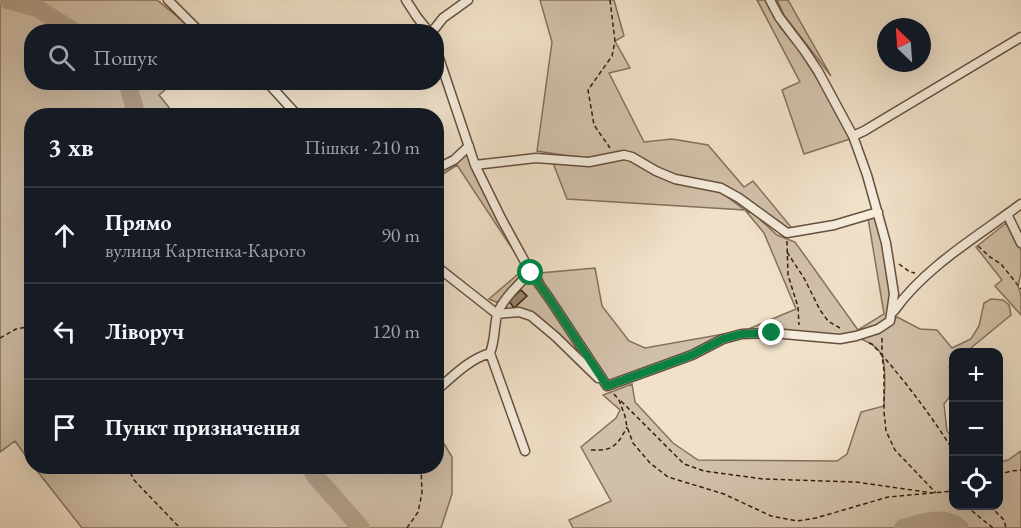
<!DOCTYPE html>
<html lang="uk">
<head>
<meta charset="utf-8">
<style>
	:root { --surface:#171b24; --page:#242831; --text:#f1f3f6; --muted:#9ea1a6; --line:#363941 }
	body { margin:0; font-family:"EB Garamond",serif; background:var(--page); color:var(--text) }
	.controls { position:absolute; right:18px; bottom:18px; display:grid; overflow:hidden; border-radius:12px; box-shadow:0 6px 24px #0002 }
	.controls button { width:54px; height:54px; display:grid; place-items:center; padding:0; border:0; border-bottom:2px solid var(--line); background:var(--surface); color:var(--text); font:30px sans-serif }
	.compass { position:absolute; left:877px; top:18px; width:54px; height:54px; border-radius:50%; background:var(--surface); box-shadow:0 6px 24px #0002; rotate:335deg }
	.stop { position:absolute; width:18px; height:18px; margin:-14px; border:4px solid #0b8043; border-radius:50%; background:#fff }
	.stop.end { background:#0b8043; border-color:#fff; box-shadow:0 2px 6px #0008 }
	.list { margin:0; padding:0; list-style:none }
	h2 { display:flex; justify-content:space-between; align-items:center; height:78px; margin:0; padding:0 24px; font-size:26px }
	h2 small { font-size:20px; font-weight:400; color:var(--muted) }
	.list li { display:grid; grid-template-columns:39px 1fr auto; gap:18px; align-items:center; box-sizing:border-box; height:96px; padding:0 24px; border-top:2px solid var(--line) }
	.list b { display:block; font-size:22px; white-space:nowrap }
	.list p { margin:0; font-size:20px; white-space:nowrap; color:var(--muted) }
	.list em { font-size:20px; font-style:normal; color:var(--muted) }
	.icon { flex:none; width:33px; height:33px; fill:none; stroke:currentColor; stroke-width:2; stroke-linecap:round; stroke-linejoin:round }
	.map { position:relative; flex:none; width:1021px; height:528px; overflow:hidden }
	.search { position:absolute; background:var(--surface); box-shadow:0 6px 24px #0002; left:24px; top:24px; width:420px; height:66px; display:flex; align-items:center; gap:15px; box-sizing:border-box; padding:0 21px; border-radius:24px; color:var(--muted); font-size:22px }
	.panel { position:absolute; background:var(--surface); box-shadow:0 6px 24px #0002; left:24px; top:108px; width:420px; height:366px; border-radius:24px }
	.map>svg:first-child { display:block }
</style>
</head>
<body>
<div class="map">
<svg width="1021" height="528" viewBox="0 0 1021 528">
	<rect width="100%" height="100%" fill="#f0e1c9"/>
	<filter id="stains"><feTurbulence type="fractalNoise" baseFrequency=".00333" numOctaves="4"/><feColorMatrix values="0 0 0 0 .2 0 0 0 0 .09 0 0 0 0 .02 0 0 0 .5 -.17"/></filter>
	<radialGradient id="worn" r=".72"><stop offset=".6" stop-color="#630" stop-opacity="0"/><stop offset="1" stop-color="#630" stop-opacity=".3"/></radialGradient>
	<path fill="#d1c0a9" stroke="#84705c" stroke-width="1.5" d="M0,0H157L195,31L32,32V82L173,83L159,95L175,115L32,116L31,463L15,441L0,452Z
		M540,0H614L624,36L615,41L630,68L609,73L644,142L672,139L708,145L744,187L753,181L791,227L787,228L723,185L670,174L629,152L583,158L537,151L552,42Z
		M757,0H767L780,27L799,50L829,98L850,139L804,154L782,90L800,82Z
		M777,0H788L831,76L784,15Z
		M468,151L476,175L525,268L526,273L501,301L496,302L489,299L525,268L457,165L437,178V172L457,161Z
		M623,159L632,160L656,176L686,185L719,191L745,210L754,214L777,235L795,242L858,330L884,314L868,218L874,217L878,223L891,293L888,317L883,322L859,332L841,335L746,330L796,309L764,233L745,210L567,199L553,163Z
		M1006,223L1020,246L1021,251V273L1018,286L1021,295V315L995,286L1002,280L976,247Z
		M595,268L602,306L629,341L645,348L724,334L687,353L610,383L545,285L540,273Z
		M530,276L598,375L534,315L501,312L505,304Z
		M991,299L1003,300L1009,305L1011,315L966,352H954L953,363L949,367C958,383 955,391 944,404L947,431L953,438L954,506H998L999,462L1008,460L1021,451V528H573L569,520L611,501L581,447L616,418L620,410L603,395L632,384L635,402L673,443L698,460L837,461L847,454L861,412L884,406C884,393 887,367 882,356C879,347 868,342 859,338C877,334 884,329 897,317L920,329L937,330L952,348L971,339L979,326L984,303Z
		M437,432L452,457V494L441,528H82L34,467L436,466Z"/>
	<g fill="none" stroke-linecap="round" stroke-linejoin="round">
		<path stroke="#b19f89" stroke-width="18" d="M8,0L37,8L75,32
			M127,82L137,116
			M309,466L316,477L361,528
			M903,528C922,523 943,514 960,528"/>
	</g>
	<path fill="#97846f" stroke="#37200e" stroke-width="1.5" d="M521,290L527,296L514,308L509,301Z"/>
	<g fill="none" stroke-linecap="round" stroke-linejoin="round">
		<defs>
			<path id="street" d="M168,0L200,32
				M406,0L417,17L429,32
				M432,32L443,18L468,0
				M436,49L475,165L501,218L531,273L549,298L607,386
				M267,82L298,116
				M853,136L864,131L1021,37
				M475,165L536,158L589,162L624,155L632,157L656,171L675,179L721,188L739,198L787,233L834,225L878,212
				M436,169L454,160L469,146
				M1007,214L1021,243
				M436,266L497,314
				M894,311C925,267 978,236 1021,204
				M497,314L519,312L531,316L556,337L598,378
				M490,353L525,451
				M607,386L692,355L723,339L742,334L772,333L840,339L856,336L878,329L890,321L894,294L886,243L867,175L853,136L818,71L804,50L779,17L770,0
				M436,391C453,376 468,360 490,353C495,341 494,328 497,315C501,301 520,282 531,273"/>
		</defs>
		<use href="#street" stroke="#65503d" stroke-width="11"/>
		<path stroke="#37200e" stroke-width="1.5" stroke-dasharray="4.5 3" stroke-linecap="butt" d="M610,0L615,41L612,56L588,90L594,125L610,148
			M787,241L788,275L798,307L799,325
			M978,246L990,257L1001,264L1021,289
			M787,252L804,278L820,310L828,321L840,328
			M899,264L910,272L915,273
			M0,338L16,329L32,326
			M882,338V355C908,385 933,418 954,452
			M869,343L872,344L882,355L884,371V412L886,431L895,450L936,493
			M614,394L619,400L625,416L627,427L633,443L650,463L668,477L724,494L771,516L797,521L816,518L888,497L954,491
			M621,401L684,464L704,471L763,479L856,482L933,493
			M591,450C613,451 617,446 627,427
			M127,466L134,480L180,528
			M998,475L1011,471L1021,470
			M966,506L993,528
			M990,506L1004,520L1006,528
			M407,528L418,512L422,493L421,466"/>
		<use href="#street" stroke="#f5ecdc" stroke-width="8"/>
	</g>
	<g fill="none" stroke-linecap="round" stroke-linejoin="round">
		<path stroke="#0b8043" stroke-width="8" d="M531,273L549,298L607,386L692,355L723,339L742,334L772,333"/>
	</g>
	<rect width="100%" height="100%" filter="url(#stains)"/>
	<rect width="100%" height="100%" fill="url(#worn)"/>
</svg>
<div class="controls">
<button>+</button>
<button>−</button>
<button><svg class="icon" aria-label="locate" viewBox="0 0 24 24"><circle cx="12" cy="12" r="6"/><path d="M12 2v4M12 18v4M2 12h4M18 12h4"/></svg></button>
</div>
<svg class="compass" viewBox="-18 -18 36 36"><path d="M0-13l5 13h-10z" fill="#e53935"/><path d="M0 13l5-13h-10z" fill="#9ea1a6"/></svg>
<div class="stop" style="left:531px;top:273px"></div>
<div class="stop end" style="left:772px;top:333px"></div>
<div class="search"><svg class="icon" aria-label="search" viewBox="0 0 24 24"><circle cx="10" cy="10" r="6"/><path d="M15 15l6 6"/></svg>Пошук</div>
<section class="panel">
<h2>3 хв<small>Пішки · 210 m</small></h2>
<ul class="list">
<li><svg class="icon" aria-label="ahead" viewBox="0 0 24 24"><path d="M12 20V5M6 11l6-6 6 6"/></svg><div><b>Прямо</b><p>вулиця Карпенка-Карого</p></div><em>90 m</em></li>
<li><svg class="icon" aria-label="left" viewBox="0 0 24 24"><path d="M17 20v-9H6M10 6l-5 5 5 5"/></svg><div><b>Ліворуч</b></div><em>120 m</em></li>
<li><svg class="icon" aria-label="arrive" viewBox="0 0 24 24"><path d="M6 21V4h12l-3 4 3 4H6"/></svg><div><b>Пункт призначення</b></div></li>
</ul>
</section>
</div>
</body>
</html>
